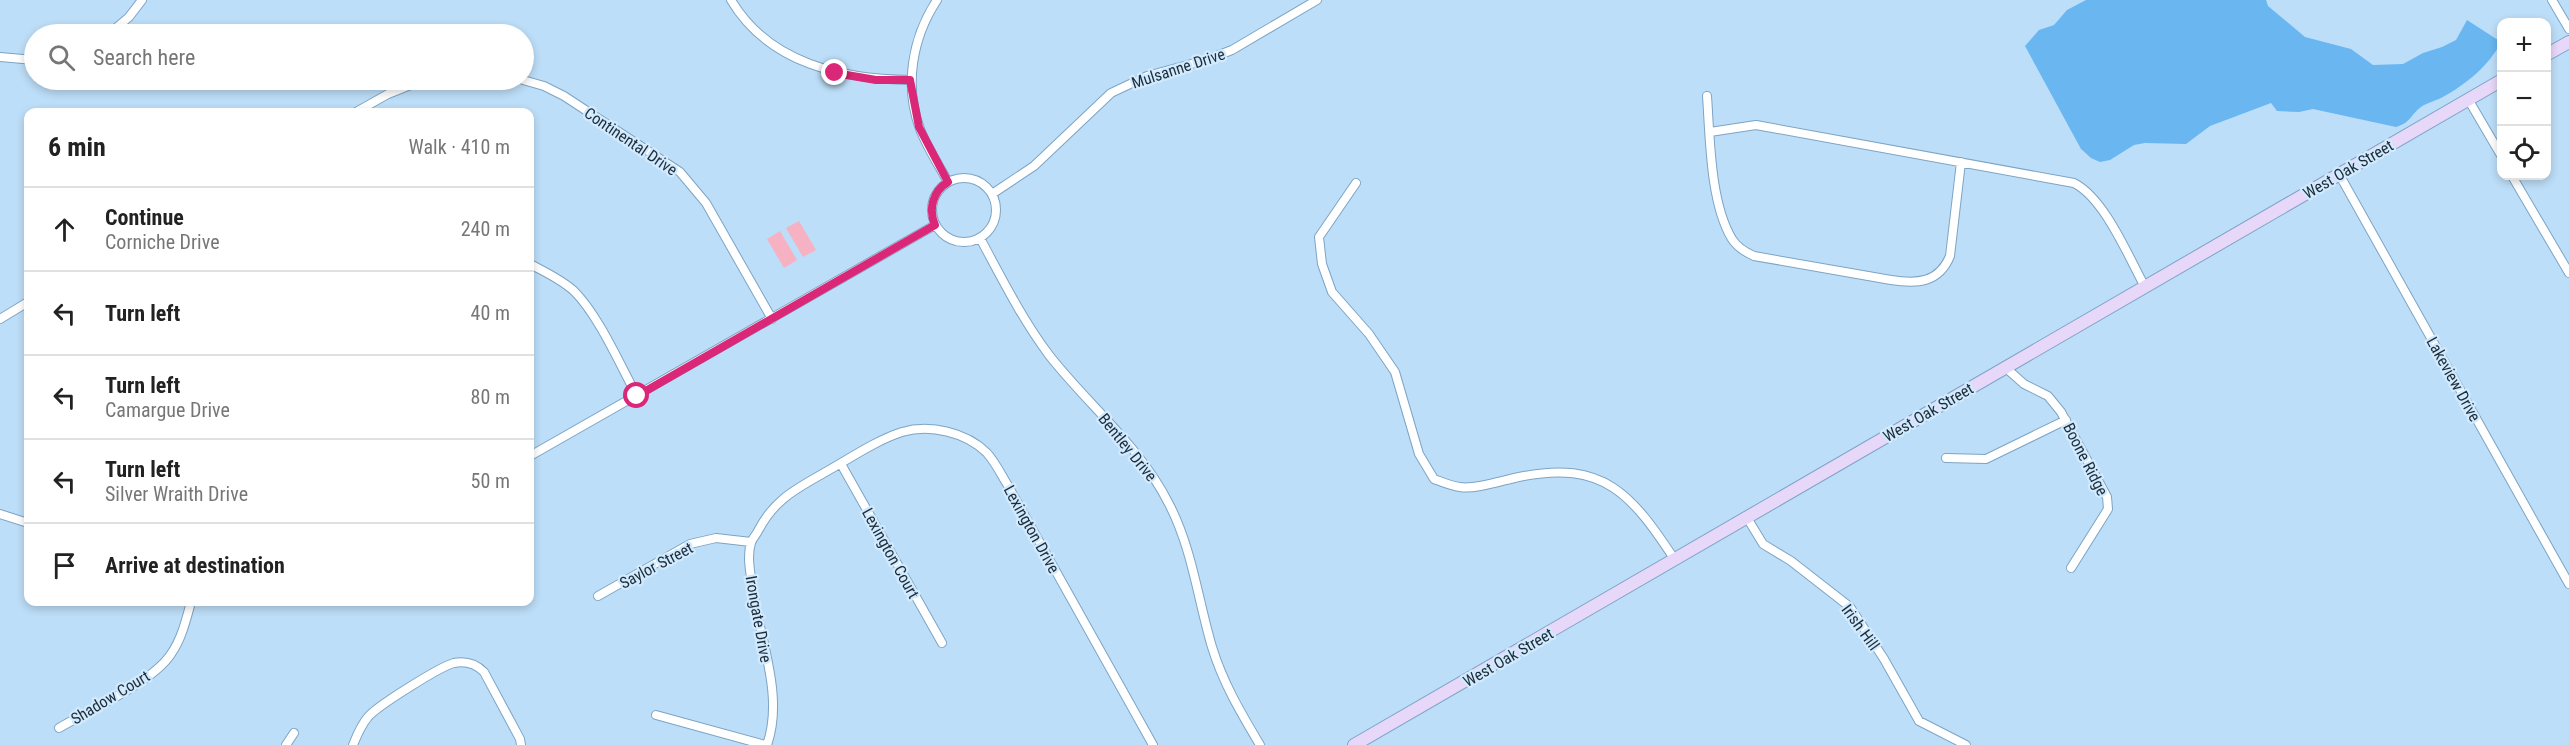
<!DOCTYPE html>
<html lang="en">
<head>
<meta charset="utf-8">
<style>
	:root { --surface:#fff; --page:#f2f2f2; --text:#222; --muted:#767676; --line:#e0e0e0 }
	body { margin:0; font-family:"Roboto Condensed",sans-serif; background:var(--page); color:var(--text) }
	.controls { position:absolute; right:18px; top:18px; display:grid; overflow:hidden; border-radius:12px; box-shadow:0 3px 9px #0003 }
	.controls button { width:54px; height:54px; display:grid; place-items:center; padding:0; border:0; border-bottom:2px solid var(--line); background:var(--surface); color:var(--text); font:30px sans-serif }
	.stop { position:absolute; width:18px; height:18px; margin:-14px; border:4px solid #db2777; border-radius:50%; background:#fff }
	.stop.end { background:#db2777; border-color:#fff; box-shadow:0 2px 6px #0008 }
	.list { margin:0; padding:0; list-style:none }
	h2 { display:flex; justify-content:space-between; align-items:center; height:78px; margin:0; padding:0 24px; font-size:26px }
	h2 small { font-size:20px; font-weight:400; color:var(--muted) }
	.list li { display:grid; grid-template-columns:39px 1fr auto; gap:18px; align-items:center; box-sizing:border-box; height:84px; padding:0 24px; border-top:2px solid var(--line) }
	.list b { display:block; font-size:22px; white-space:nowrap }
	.list p { margin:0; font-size:20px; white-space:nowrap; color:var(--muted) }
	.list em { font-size:20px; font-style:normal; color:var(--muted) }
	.icon { flex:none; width:33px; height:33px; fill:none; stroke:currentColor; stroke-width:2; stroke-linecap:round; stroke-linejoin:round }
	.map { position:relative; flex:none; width:2569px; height:745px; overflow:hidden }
	.search { position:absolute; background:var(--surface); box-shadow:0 3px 9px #0003; left:24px; top:24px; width:510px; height:66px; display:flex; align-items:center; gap:15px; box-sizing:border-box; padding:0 21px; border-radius:33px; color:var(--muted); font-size:22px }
	.panel { position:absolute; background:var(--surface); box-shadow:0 3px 9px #0003; left:24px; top:108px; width:510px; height:498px; border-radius:12px }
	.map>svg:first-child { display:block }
</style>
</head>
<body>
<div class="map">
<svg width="2569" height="745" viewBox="0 0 2569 745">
	<rect width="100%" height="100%" fill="#bddef8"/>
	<path fill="#f6b2c3" d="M799,221L816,250L803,257L786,228Z
		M780,231L797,260L784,268L767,239Z"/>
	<path fill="#69b6f1" d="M2086,0H2266L2268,6L2305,37L2351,49L2373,65L2403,64L2423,53L2442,47L2456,40L2467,20L2501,42C2489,66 2466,84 2443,97C2436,101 2428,102 2421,107C2410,115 2412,122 2396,127L2313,109L2299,112L2277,111L2271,103L2210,126L2186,144L2145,143L2134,145L2110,160L2100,162L2091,158L2081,149L2025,46L2039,30L2054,25L2067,10Z"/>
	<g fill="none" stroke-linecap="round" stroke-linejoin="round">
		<defs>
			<path id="street" d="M731,0C769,64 842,79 911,80
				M937,0C912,38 904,86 920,129C927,147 938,164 948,182
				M2552,0L2569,29
				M109,34L129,17L142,0
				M0,57L34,60
				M523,80L544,86L564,96L680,172L706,203L772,319
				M1707,96C1710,137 1710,203 1732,239C1737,247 1745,252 1754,256L1891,280C1917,284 1939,283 1950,256L1961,162
				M2468,99L2502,157
				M356,112L388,94L423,80
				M1710,132L1756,125L2074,183C2105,199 2128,256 2145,287
				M2339,174L2569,584
				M2512,176L2569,273
				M932 210a32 32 0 1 1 64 0a32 32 0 1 1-64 0Z
				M1356,183L1319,237L1322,264L1332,292L1369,334L1395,372L1419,454L1434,479C1442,482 1451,486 1460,487C1474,490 1504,480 1519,477C1604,459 1632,495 1675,560
				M992,194L1034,166L1111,93L1147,76L1206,60L1232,50L1317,0
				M980,238C1001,277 1022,319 1049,355C1088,405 1140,446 1169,504C1192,548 1198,600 1212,647C1223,683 1241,713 1260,745
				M530,264C545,272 561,279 574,291C599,316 620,365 637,396
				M0,319L28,302
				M2006,368L2024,384L2048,396L2061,412L2107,497L2108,509L2071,568
				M530,456L935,225
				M1946,458L1986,459L2066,420
				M841,464L942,643
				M0,514L28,523
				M1746,516L1763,544L1791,561L1850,607L1884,659L1919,721L1966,745
				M598,596L690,544L716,538L751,542
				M656,715L765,745
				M59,728C89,710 153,682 171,654C182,638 186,620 191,602
				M286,745L294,733
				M353,745C357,735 361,725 368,717C377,706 441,666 454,663C465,661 476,664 484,672L520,739L521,745
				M767,745C785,694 758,636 752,584C750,571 747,555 751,543C752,539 756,535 758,531C775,498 798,488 829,470C852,457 877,440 902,432C930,424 966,432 987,453C995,462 1001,474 1007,484L1153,745"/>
			<path id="secondary" d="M2546,55L2569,42
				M1354,745L2502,80"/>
		</defs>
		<use href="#street" stroke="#7da4c4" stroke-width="10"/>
		<use href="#secondary" stroke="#7da4c4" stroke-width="14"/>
		<use href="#street" stroke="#fff" stroke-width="8"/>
		<use href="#secondary" stroke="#e7d7f9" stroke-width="12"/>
	</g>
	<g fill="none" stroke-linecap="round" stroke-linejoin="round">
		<path stroke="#db2777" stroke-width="8" d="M637,396L935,225C928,209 933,191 948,182L919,127L910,80H876L835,73"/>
	</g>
	<g text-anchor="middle" stroke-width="4.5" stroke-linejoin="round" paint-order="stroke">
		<g font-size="16" fill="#1d2c39" stroke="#d1eafe">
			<text transform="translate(1178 68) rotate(-18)" y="6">Mulsanne Drive</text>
			<text transform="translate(631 141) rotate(34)" y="6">Continental Drive</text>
			<text transform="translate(2348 169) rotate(-30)" y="6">West Oak Street</text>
			<text transform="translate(2454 379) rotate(61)" y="6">Lakeview Drive</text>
			<text transform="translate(1928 412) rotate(-30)" y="6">West Oak Street</text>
			<text transform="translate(1128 447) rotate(51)" y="6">Bentley Drive</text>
			<text transform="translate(2086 459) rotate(63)" y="6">Boone Ridge</text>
			<text transform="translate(1032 529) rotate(61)" y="6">Lexington Drive</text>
			<text transform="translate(891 553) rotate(61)" y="6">Lexington Court</text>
			<text transform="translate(656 565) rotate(-28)" y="6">Saylor Street</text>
			<text transform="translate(759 619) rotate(80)" y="6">Irongate Drive</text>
			<text transform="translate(1861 627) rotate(54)" y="6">Irish Hill</text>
			<text transform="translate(1508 657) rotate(-30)" y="6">West Oak Street</text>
			<text transform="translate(110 697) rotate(-31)" y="6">Shadow Court</text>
		</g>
	</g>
</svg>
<div class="controls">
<button>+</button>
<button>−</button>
<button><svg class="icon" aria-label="locate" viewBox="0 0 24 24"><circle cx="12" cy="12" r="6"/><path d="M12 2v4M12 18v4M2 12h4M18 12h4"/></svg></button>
</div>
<div class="stop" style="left:637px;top:396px"></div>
<div class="stop end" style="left:835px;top:73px"></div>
<div class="search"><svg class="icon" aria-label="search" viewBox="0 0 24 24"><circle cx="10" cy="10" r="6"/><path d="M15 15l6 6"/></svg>Search here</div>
<section class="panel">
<h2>6 min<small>Walk · 410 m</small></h2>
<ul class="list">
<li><svg class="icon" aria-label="ahead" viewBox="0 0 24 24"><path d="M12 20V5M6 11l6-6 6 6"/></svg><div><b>Continue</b><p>Corniche Drive</p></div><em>240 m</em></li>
<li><svg class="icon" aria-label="left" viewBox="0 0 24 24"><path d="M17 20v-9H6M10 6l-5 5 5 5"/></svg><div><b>Turn left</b></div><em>40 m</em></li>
<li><svg class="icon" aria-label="left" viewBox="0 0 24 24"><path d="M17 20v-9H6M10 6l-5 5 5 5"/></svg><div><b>Turn left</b><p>Camargue Drive</p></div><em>80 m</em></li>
<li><svg class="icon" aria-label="left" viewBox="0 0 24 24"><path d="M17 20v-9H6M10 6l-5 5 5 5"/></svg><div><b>Turn left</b><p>Silver Wraith Drive</p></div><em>50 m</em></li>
<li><svg class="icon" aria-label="arrive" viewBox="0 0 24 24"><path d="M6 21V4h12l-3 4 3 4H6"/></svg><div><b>Arrive at destination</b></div></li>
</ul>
</section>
</div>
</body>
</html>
